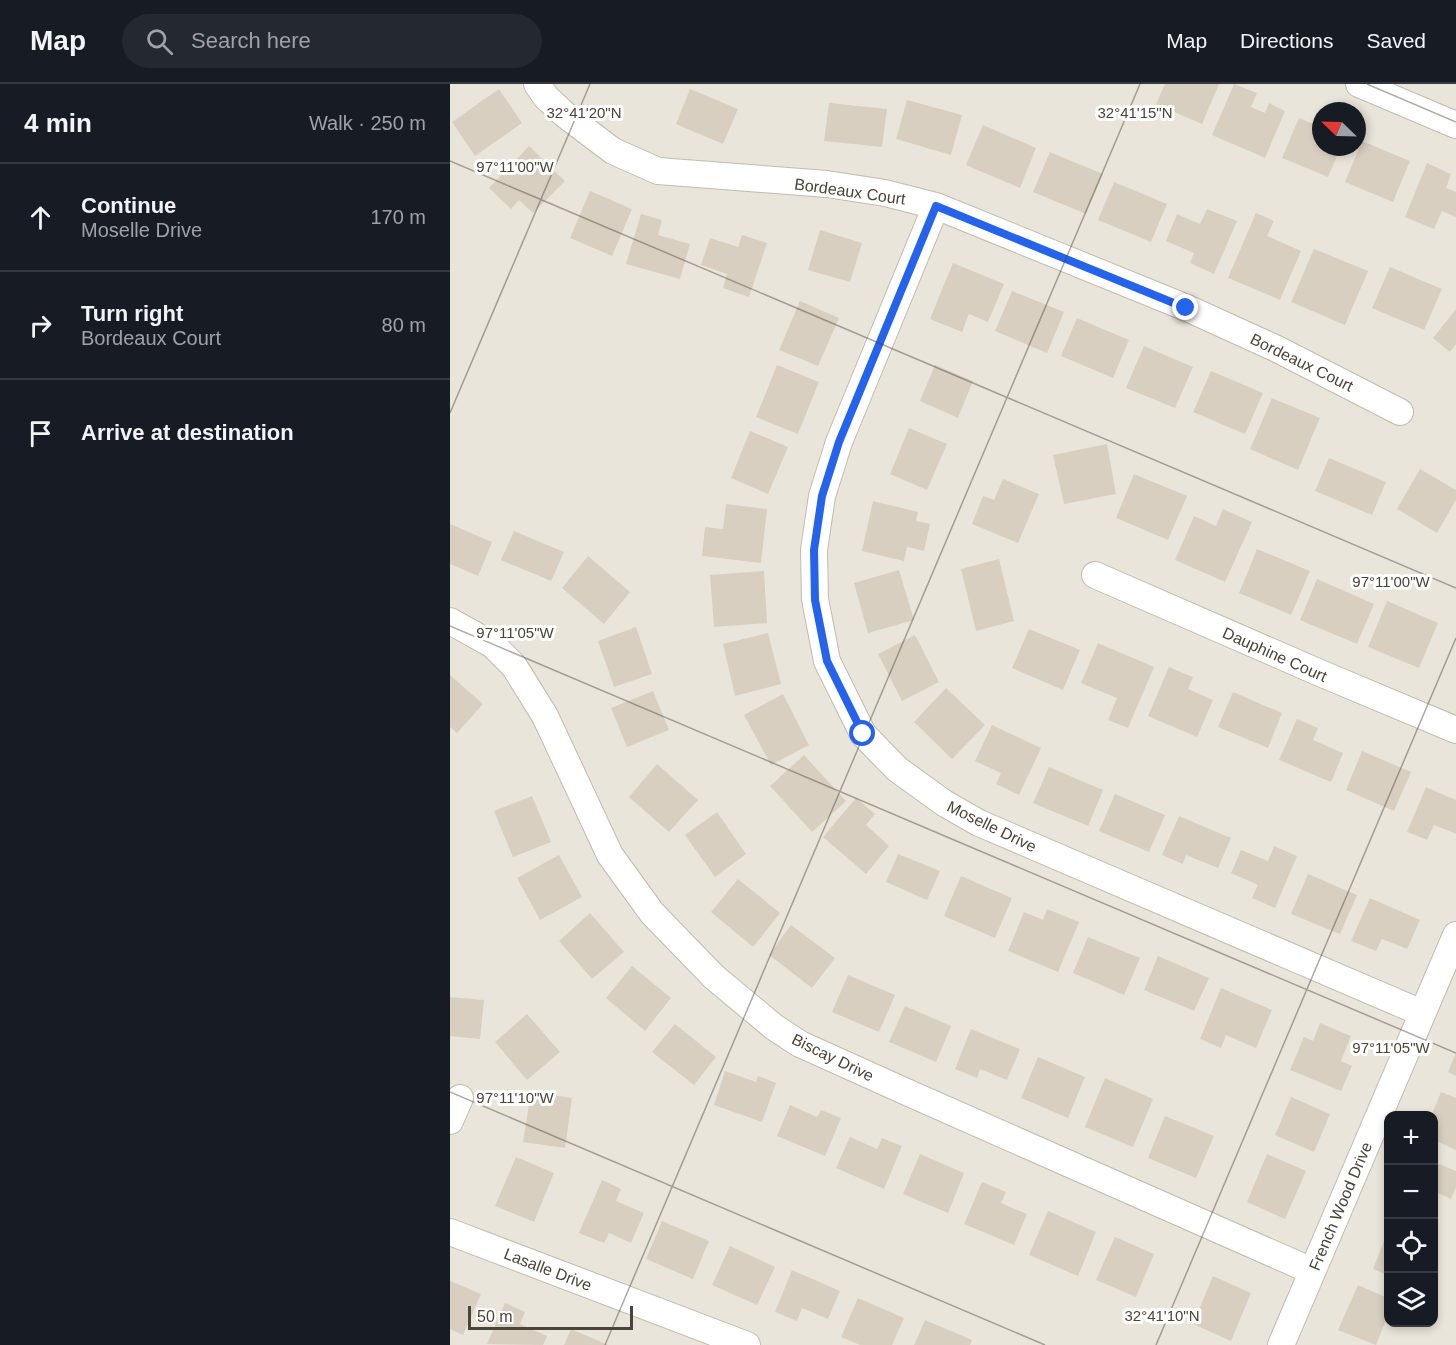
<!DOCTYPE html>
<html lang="en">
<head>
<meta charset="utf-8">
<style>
	:root { --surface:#171b24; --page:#242831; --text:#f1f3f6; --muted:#9ea1a6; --line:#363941 }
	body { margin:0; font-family:Arial,sans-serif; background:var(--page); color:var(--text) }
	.controls { position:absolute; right:18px; bottom:18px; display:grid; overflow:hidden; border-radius:12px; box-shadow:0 3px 9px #0003 }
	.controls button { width:54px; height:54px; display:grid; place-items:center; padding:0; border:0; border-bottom:2px solid var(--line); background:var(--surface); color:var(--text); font:30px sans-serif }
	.compass { position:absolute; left:862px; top:18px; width:54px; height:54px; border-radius:50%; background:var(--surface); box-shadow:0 3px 9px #0003; rotate:293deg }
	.scale { position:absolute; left:18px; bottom:15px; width:165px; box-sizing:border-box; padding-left:6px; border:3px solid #4b4439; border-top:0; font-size:16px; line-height:21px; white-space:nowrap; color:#4b4439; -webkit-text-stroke:4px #fff; paint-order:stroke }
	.stop { position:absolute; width:18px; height:18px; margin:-14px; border:4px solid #2563eb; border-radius:50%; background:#fff }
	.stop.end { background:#2563eb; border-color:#fff; box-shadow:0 2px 6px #0008 }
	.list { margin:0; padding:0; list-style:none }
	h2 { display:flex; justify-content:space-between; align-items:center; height:78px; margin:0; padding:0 24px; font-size:26px }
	h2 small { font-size:20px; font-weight:400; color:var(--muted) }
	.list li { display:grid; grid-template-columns:39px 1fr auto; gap:18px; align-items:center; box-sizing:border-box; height:108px; padding:0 24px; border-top:2px solid var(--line) }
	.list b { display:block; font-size:22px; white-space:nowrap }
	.list p { margin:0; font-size:20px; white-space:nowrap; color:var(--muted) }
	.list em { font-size:20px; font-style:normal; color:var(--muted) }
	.icon { flex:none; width:33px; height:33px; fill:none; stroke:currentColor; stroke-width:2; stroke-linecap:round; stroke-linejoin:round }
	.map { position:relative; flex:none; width:1006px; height:1261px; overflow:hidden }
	header { display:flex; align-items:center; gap:36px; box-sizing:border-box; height:84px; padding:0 30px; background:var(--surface); border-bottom:2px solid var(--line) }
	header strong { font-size:28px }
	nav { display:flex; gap:33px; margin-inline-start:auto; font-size:21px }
	.search { width:420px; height:54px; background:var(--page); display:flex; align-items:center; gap:15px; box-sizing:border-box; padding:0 21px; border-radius:33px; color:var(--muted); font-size:22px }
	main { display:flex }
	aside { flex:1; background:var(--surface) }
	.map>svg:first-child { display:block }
</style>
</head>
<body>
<header>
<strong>Map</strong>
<div class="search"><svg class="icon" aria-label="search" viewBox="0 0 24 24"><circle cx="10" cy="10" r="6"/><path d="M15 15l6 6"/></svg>Search here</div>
<nav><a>Map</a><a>Directions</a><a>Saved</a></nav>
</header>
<main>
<aside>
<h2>4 min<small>Walk · 250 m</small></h2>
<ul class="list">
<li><svg class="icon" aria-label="ahead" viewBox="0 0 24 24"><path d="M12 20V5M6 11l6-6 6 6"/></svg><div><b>Continue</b><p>Moselle Drive</p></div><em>170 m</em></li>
<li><svg class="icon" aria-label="right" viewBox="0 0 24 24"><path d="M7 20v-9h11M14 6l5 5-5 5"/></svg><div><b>Turn right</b><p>Bordeaux Court</p></div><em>80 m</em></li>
<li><svg class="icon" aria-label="arrive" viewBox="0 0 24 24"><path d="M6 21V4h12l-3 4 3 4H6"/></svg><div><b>Arrive at destination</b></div></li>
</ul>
</aside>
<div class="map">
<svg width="1006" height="1261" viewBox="0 0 1006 1261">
	<rect width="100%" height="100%" fill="#f6f3ec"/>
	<path fill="#eae5da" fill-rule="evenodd" d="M0,0H1006V1261H0ZM871,27H907V63H871ZM938,1032H984V1238H938Z"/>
	<path fill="#d8cfc1" d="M715,0H769L752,40L706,20Z
		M784,0L807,9L801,23L815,29L819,19L835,27L815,74L762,51Z
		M49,5L72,39L25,72L2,38Z
		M240,5L288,25L273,60L226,40Z
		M457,16L512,31L501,71L446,55Z
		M379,19L437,25L432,63L374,57Z
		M849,34L871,43V63H891L878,93L832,74Z
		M533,41L586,64L570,104L516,81Z
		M912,57L960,77L943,118L895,98Z
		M79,62L115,97L83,129L69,116L61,125L39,104Z
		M600,68L653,90L636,130L583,108Z
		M977,79L1001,90L996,104L1006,108V133L992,127L984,145L955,133Z
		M664,98L717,120L701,158L648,136Z
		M140,107L182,125L162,172L120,154Z
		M757,125L787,137L764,190L740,179L744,169L716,157L727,130L750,140Z
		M806,129L824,137L817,152L851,167L830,216L778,194Z
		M191,130L212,136L208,151L240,160L230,195L176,180Z
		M370,146L412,159L400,198L358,186Z
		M292,151L317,159L299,213L273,204L277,190L251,181L260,154L288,163Z
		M864,165L918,187L895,241L841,218Z
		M503,179L554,200L538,238L519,230L512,248L480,235Z
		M940,183L992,205L974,246L922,224Z
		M562,207L614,228L597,269L545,247Z
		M350,217L389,234L368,282L329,266Z
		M1006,225V260L1000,268L983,254Z
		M627,234L679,256L663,294L611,272Z
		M694,262L743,283L725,324L676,304Z
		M327,281L369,298L348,350L306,333Z
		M485,281L523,297L508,334L470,317Z
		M761,287L813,309L795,350L743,328Z
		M822,314L870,334L848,386L800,365Z
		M459,344L497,360L477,406L440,390Z
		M300,347L338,363L318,410L281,394Z
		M657,360L666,410L614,420L603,371Z
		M879,374L936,398L922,431L865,407Z
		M970,385L1006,406V416L987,449L947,425Z
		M684,390L737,412L718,456L666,434Z
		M553,395L589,410L568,459L522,440L533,412L544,416Z
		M423,417L468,428L466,437L480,440L474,467L457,463L454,477L412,467Z
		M276,420L317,425L311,479L252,472L255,443L273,445Z
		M773,425L802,438L775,498L725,476L744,432L766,442Z
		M0,440L42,458L28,492L0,480Z
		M64,447L114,468L101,497L51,476Z
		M807,465L860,487L841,531L789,509Z
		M138,472L180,508L154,540L112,504Z
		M549,475L564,537L526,547L511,485Z
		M449,486L464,536L418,549L404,499Z
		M314,487L317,539L264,543L260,491Z
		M867,495L924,520L907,560L850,536Z
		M937,517L988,539L969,584L918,563Z
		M186,543L202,590L164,603L148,557Z
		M579,545L630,566L613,606L562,584Z
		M318,549L331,600L285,612L273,560Z
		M465,551L489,598L452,617L428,570Z
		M648,559L704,583L678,644L658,636L667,614L631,599Z
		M719,583L743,593L738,605L763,616L747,653L698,632Z
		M0,591L33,620L7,649L0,643Z
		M496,604L535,641L502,675L464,638Z
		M203,607L219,646L177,663L161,624Z
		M783,608L832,629L818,664L768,643Z
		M333,610L359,661L321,681L294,631Z
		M847,635L868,644L863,656L893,669L881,698L829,676Z
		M542,641L591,664L569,711L546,700L551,689L525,677Z
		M912,667L961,688L944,727L896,706Z
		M354,671L396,717L362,748L320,702Z
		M207,680L248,716L219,748L179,713Z
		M599,683L653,706L638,742L583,719Z
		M976,703L1006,716V750L984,741L977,756L957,748Z
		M665,710L715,731L699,768L649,747Z
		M82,712L101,758L63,773L44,727Z
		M406,714L425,730L416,741L439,762L416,790L373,753Z
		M267,728L296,770L265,793L235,751Z
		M729,732L781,754L768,784L736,771L733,780L712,771Z
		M824,762L847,772L825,824L802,814L808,801L781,789L791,766L818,777Z
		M448,770L490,787L477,816L436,798Z
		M109,771L132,813L90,836L67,794Z
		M858,790L907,811L890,850L841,830Z
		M511,792L562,814L545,854L494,832Z
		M288,795L330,829L303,863L261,828Z
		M920,814L970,836L957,865L932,855L926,867L901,857Z
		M597,825L629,838L608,888L558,867L574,828L593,836Z
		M140,829L174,868L142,895L109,857Z
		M341,841L385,874L362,904L319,871Z
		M638,853L690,874L674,911L623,889Z
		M708,872L759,894L744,927L694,906Z
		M182,882L221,914L195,947L156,914Z
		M398,891L445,911L429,948L382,928Z
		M771,904L822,926L806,964L776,951L771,964L750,955Z
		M0,913L34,916L30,955L0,952Z
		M455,922L501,942L486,978L439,958Z
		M77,930L110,968L77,996L45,958Z
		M870,939L901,952L891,977L902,982L891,1007L840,986L854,953L863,957Z
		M225,940L266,973L244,1001L202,968Z
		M521,945L570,965L557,996L530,985L527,994L505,985Z
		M1006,969V992L998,988Z
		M588,973L635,993L618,1034L571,1014Z
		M275,987L306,998L308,992L326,999L312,1038L264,1021Z
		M655,994L703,1015L683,1063L635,1043Z
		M81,1008L122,1014L115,1064L73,1058Z
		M991,1008L1006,1014V1066L984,1056V1032H981Z
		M841,1013L880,1030L864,1068L825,1051Z
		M340,1021L367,1033L371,1026L391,1034L375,1072L327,1052Z
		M715,1032L764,1052L746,1094L698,1074Z
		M400,1053L427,1065L432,1054L452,1062L434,1105L386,1084Z
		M470,1070L514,1089L498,1129L453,1110Z
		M817,1070L856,1087L835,1135L797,1118Z
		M66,1073L104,1089L84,1138L45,1122Z
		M984,1078L1006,1087V1103L1001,1115L986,1108L984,1113Z
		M152,1096L171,1105L166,1117L194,1129L181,1159L159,1149L154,1159L129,1149Z
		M532,1098L556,1108L551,1119L577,1130L564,1161L514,1140Z
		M598,1127L646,1148L628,1192L579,1171Z
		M212,1137L259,1157L243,1195L196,1175Z
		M938,1147V1191L923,1185Z
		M665,1153L704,1170L686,1213L646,1196Z
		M280,1162L325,1183L307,1221L262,1201Z
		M342,1186L390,1207L378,1235L352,1224L347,1237L325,1228Z
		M763,1192L801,1209L781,1257L743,1240Z
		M0,1197L31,1210L13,1251L0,1245Z
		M908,1201L938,1214V1231L926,1261L888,1246Z
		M408,1214L454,1234L442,1261H410L391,1253Z
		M55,1219L75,1228L70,1240L97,1252L93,1261L37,1260Z
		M475,1236L522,1256L520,1261H464Z
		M121,1245L158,1261H114Z"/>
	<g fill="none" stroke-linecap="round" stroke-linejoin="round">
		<defs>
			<path id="street" d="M87,0L96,13L114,30L163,67L208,87L377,100L435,109L486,122L737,224L827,265L950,328
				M909,0L1006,41
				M486,122L389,358L378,393L372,412L364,466L365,515L377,577L413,650L447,685L494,719L529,739L972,929
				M645,491L870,589L1006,646
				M0,537L43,561L64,582L95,632L160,771L202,829L264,893L324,943L350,960L461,1010L862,1187
				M0,1037L10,1014
				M0,1148L297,1261
				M831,1261L1006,851"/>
		</defs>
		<use href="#street" stroke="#c2bbae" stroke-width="28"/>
		<use href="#street" stroke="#fff" stroke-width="26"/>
	</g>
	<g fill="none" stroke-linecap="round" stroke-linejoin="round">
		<path stroke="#2563eb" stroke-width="8" d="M413,650L377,577L365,516L364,466L372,412L389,358L486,122L736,224"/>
	</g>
	<path fill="none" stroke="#4b4439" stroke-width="1.5" stroke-opacity="0.45" d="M917,0L1006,38M0,77L1006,504M0,329L140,0M0,542L1006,969M0,1008L595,1261M155,1261L690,0M706,1261L1006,554"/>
	<g text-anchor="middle" stroke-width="6" stroke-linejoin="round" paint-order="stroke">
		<g font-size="16" fill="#4b4439" stroke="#fff">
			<text transform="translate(400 107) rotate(8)" y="6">Bordeaux Court</text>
			<text transform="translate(852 278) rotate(26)" y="6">Bordeaux Court</text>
			<text transform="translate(825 570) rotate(24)" y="6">Dauphine Court</text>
			<text transform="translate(542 742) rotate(26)" y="6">Moselle Drive</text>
			<text transform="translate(383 973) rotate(26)" y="6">Biscay Drive</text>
			<text transform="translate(890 1122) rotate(-67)" y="6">French Wood Drive</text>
			<text transform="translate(98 1185) rotate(21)" y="6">Lasalle Drive</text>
		</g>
	</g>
	<g font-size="15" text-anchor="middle" fill="#4b4439" stroke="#fff" stroke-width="6" stroke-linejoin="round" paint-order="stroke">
		<text x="134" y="34">32°41'20"N</text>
		<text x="685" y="34">32°41'15"N</text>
		<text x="65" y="88">97°11'00"W</text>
		<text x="941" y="503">97°11'00"W</text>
		<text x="65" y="554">97°11'05"W</text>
		<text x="941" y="969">97°11'05"W</text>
		<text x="65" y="1019">97°11'10"W</text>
		<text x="712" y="1237">32°41'10"N</text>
	</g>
</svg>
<div class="controls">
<button>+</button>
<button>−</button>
<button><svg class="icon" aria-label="locate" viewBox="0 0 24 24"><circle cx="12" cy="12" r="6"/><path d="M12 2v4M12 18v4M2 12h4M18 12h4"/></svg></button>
<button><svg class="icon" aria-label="layers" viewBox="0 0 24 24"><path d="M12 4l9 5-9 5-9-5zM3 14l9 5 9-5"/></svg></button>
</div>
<svg class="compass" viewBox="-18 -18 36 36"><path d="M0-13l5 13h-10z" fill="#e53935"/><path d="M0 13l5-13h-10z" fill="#9ea1a6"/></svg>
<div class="scale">50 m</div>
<div class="stop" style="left:413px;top:650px"></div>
<div class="stop end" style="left:736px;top:224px"></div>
</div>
</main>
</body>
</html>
